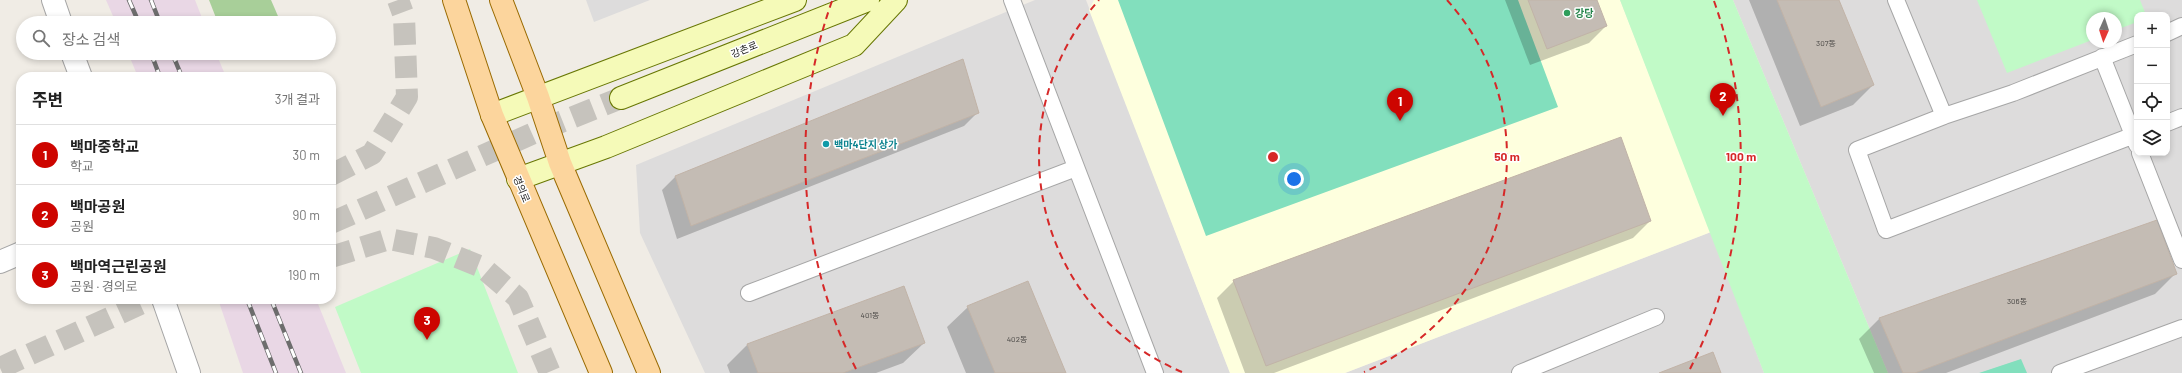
<!DOCTYPE html>
<html lang="ko">
<head>
<meta charset="utf-8">
<style>
	:root { --surface:#fff; --page:#f2f2f2; --text:#222; --muted:#767676; --line:#e0e0e0; --accent:#cd0500 }
	body { margin:0; font-family:Barlow,"Noto Sans KR",sans-serif; background:var(--page); color:var(--text) }
	.controls { position:absolute; right:12px; top:12px; display:grid; overflow:hidden; border-radius:8px; box-shadow:0 2px 6px #0003 }
	.controls button { width:36px; height:36px; display:grid; place-items:center; padding:0; border:0; border-bottom:1px solid var(--line); background:var(--surface); color:var(--text); font:20px sans-serif }
	.compass { position:absolute; left:2086px; top:12px; width:36px; height:36px; border-radius:50%; background:var(--surface); box-shadow:0 2px 6px #0003; rotate:183deg }
	.you { position:absolute; left:1294px; top:179px; width:14px; height:14px; margin:-10px; border:3px solid #fff; border-radius:50%; background:#1a73e8; box-shadow:0 0 0 6px #1a73e833 }
	.badge { display:grid; place-items:center; width:26px; height:26px; border-radius:50%; background:var(--accent); color:#fff; font-size:13px; font-weight:700 }
	.pin { position:absolute; translate:-50% -33px; filter:drop-shadow(0 1px 2px #0008) }
	.pin::after { content:''; position:absolute; top:21px; width:14px; height:12px; background:inherit; clip-path:polygon(0 0,100% 0,50% 100%) }
	.list { margin:0; padding:0; list-style:none }
	h2 { display:flex; justify-content:space-between; align-items:center; height:52px; margin:0; padding:0 16px; font-size:17px }
	h2 small { font-size:13px; font-weight:400; color:var(--muted) }
	.list li { display:grid; grid-template-columns:26px 1fr auto; gap:12px; align-items:center; box-sizing:border-box; height:60px; padding:0 16px; border-top:1px solid var(--line) }
	.list b { display:block; font-size:15px; white-space:nowrap }
	.list p { margin:0; font-size:13px; white-space:nowrap; color:var(--muted) }
	.list em { font-size:13px; font-style:normal; color:var(--muted) }
	.icon { flex:none; width:22px; height:22px; fill:none; stroke:currentColor; stroke-width:2; stroke-linecap:round; stroke-linejoin:round }
	.map { position:relative; flex:none; width:2182px; height:373px; overflow:hidden }
	.search { position:absolute; background:var(--surface); box-shadow:0 2px 6px #0003; left:16px; top:16px; width:320px; height:44px; display:flex; align-items:center; gap:10px; box-sizing:border-box; padding:0 14px; border-radius:22px; color:var(--muted); font-size:15px }
	.panel { position:absolute; background:var(--surface); box-shadow:0 2px 6px #0003; left:16px; top:72px; width:320px; height:232px; border-radius:16px }
	.map>svg:first-child { display:block }
</style>
</head>
<body>
<div class="map">
<svg width="2182" height="373" viewBox="0 0 2182 373">
	<rect width="100%" height="100%" fill="#f0ece5"/>
	<path fill="#dddcdc" fill-rule="evenodd" d="M586,0H650L594,22Z
		M1035,0H1086L1230,373H705L640,233L636,165Z
		M1733,0H2182V373H1888ZM2137,15H2167V153H2137ZM2092,18H2116V42H2092Z
		M1711,232L1764,373H1345Z"/>
	<path fill="#e9d7e5" d="M106,0H195L204,23H116Z
		M128,53H216L226,77H138Z
		M218,299H316L346,373H243Z"/>
	<path fill="#feffde" d="M1094,0H1620L1711,232L1345,373H1230L1089,10Z"/>
	<path fill="#a8cf99" d="M209,0H271L281,23H218Z"/>
	<path fill="#c1fac7" d="M1620,0H1733L1888,373H1764Z
		M1977,0H2140L2146,15H2137V22L2116,30V18H2092V40L2007,73Z
		M470,249L518,373H361L335,307Z"/>
	<path fill="#82dfbd" d="M1118,0H1518L1558,107L1206,236Z
		M2021,359L2027,373H1979Z"/>
	<path fill="#0003" d="M1505,0H1596L1606,26L1589,43L1530,65Z
		M1749,0H1838L1873,85L1853,105L1800,126Z
		M962,60L978,112L964,126L677,239L662,190L675,177Z
		M1650,221L1633,238L1274,373H1245L1217,298L1234,281Z
		M2156,221L2176,273L2155,294L1946,373H1874L1859,339L1879,319Z
		M968,307L1065,373H966L947,327Z
		M924,343L903,363L876,373H730L727,365L747,345Z"/>
	<path fill="#c4bcb4" stroke="#c1b3a7" d="M1528,0H1597L1607,26L1547,49Z
		M1777,0H1839L1874,85L1821,107Z
		M963,59L979,113L691,226L675,176Z
		M1621,137L1651,221L1266,366L1233,280Z
		M2157,220L2177,274L1915,373H1903L1879,318Z
		M1028,281L1066,373H995L967,306Z
		M904,286L925,343L843,373H758L747,344Z
		M1713,352L1721,373H1659Z"/>
	<g fill="none" stroke-linecap="round" stroke-linejoin="round">
		<path stroke="#c6c3bd" stroke-width="22" stroke-dasharray="22 11" stroke-linecap="butt" d="M331,175L372,154L407,97L404,16L398,0
			M331,223L536,132L621,98
			M331,257L389,239L434,248L482,267L518,298L550,373
			M0,368L151,299"/>
		<defs>
			<path id="service" d="M1012,0L1155,373
				M1896,0L1944,116
				M2167,33L2182,26
				M2137,44L2013,93L1944,116L1857,150L1886,230L2137,134
				M2102,57L2137,145
				M2167,123L2182,117
				M2140,153L2182,260
				M749,293L1076,168
				M1520,373L1656,317
				M2060,373L2182,328"/>
			<path id="minor" d="M53,0L61,23
				M72,53L81,77
				M0,262L21,253
				M163,299L189,373"/>
			<path id="secondary" d="M621,98L868,0
				M492,115L795,0
				M518,179L606,147L854,45L896,0"/>
			<path id="primary" d="M454,0L492,115L601,373
				M501,0L538,97L560,163L649,373"/>
		</defs>
		<use href="#service" stroke="#a6a6a6" stroke-width="18"/>
		<use href="#minor" stroke="#a6a6a6" stroke-width="24"/>
		<use href="#secondary" stroke="#687704" stroke-width="24"/>
		<use href="#primary" stroke="#996a00" stroke-width="24"/>
		<use href="#service" stroke="#fff" stroke-width="16"/>
		<use href="#minor" stroke="#fff" stroke-width="22"/>
		<use href="#secondary" stroke="#f5fab8" stroke-width="22"/>
		<use href="#primary" stroke="#fcd59d" stroke-width="22"/>
		<defs>
			<path id="rail" d="M129,0L139,23
				M151,0L160,23
				M151,53L160,77
				M172,53L182,77
				M247,299L276,373
				M271,299L301,373"/>
		</defs>
		<use href="#rail" stroke="#6d6d6d" stroke-width="4.5"/>
		<use href="#rail" stroke="#fff" stroke-width="3" stroke-dasharray="9" stroke-linecap="butt"/>
	</g>
	<g fill="none" stroke="#d62828" stroke-width="2" stroke-dasharray="7 5">
		<path d="M1182 372A234 234 0 0 1 1099 0M1447 0A234 234 0 0 1 1364 372"/>
		<path d="M856 369A468 468 0 0 1 832 1M1714 1A468 468 0 0 1 1690 369"/>
	</g>
	<circle fill="#2e9e5b" stroke="#fff" stroke-width="1.5" cx="1567" cy="13" r="4"/>
	<circle fill="#0f9aa8" stroke="#fff" stroke-width="1.5" cx="826" cy="144" r="4"/>
	<g text-anchor="middle" stroke-width="3" stroke-linejoin="round" paint-order="stroke">
		<g font-size="8" fill="#484644">
			<text x="1826" y="46">307동</text>
			<text x="2017" y="304">306동</text>
			<text x="870" y="318">401동</text>
			<text x="1017" y="342">402동</text>
		</g>
		<g font-size="10" font-weight="bold" fill="#27864d" stroke="#fff" text-anchor="start">
			<text x="1575" y="17">강당</text>
		</g>
		<g font-size="10" fill="#1f1f1f" stroke="#fff">
			<text transform="translate(744 49) rotate(-22)" y="4">강촌로</text>
			<text transform="translate(522 189) rotate(67)" y="4">경의로</text>
		</g>
		<g font-size="10" font-weight="bold" fill="#0d838f" stroke="#fff" text-anchor="start">
			<text x="834" y="148">백마4단지 상가</text>
		</g>
	</g>
	<circle cx="1273" cy="157" r="6" fill="#d62828" stroke="#fff" stroke-width="2"/>
	<g font-size="12" text-anchor="middle" font-weight="bold" fill="#d62828" stroke="#fff" stroke-width="3" stroke-linejoin="round" paint-order="stroke">
		<text x="1507" y="161">50 m</text>
		<text x="1741" y="161">100 m</text>
	</g>
</svg>
<div class="controls">
<button>+</button>
<button>−</button>
<button><svg class="icon" aria-label="locate" viewBox="0 0 24 24"><circle cx="12" cy="12" r="6"/><path d="M12 2v4M12 18v4M2 12h4M18 12h4"/></svg></button>
<button><svg class="icon" aria-label="layers" viewBox="0 0 24 24"><path d="M12 4l9 5-9 5-9-5zM3 14l9 5 9-5"/></svg></button>
</div>
<svg class="compass" viewBox="-18 -18 36 36"><path d="M0-13l5 13h-10z" fill="#e53935"/><path d="M0 13l5-13h-10z" fill="#767676"/></svg>
<div class="you"></div>
<div class="pin badge" style="left:1400px;top:121px">1</div>
<div class="pin badge" style="left:1723px;top:116px">2</div>
<div class="pin badge" style="left:427px;top:340px">3</div>
<div class="search"><svg class="icon" aria-label="search" viewBox="0 0 24 24"><circle cx="10" cy="10" r="6"/><path d="M15 15l6 6"/></svg>장소 검색</div>
<section class="panel">
<h2>주변<small>3개 결과</small></h2>
<ul class="list">
<li><span class="badge">1</span><div><b>백마중학교</b><p>학교</p></div><em>30 m</em></li>
<li><span class="badge">2</span><div><b>백마공원</b><p>공원</p></div><em>90 m</em></li>
<li><span class="badge">3</span><div><b>백마역근린공원</b><p>공원 · 경의로</p></div><em>190 m</em></li>
</ul>
</section>
</div>
</body>
</html>
